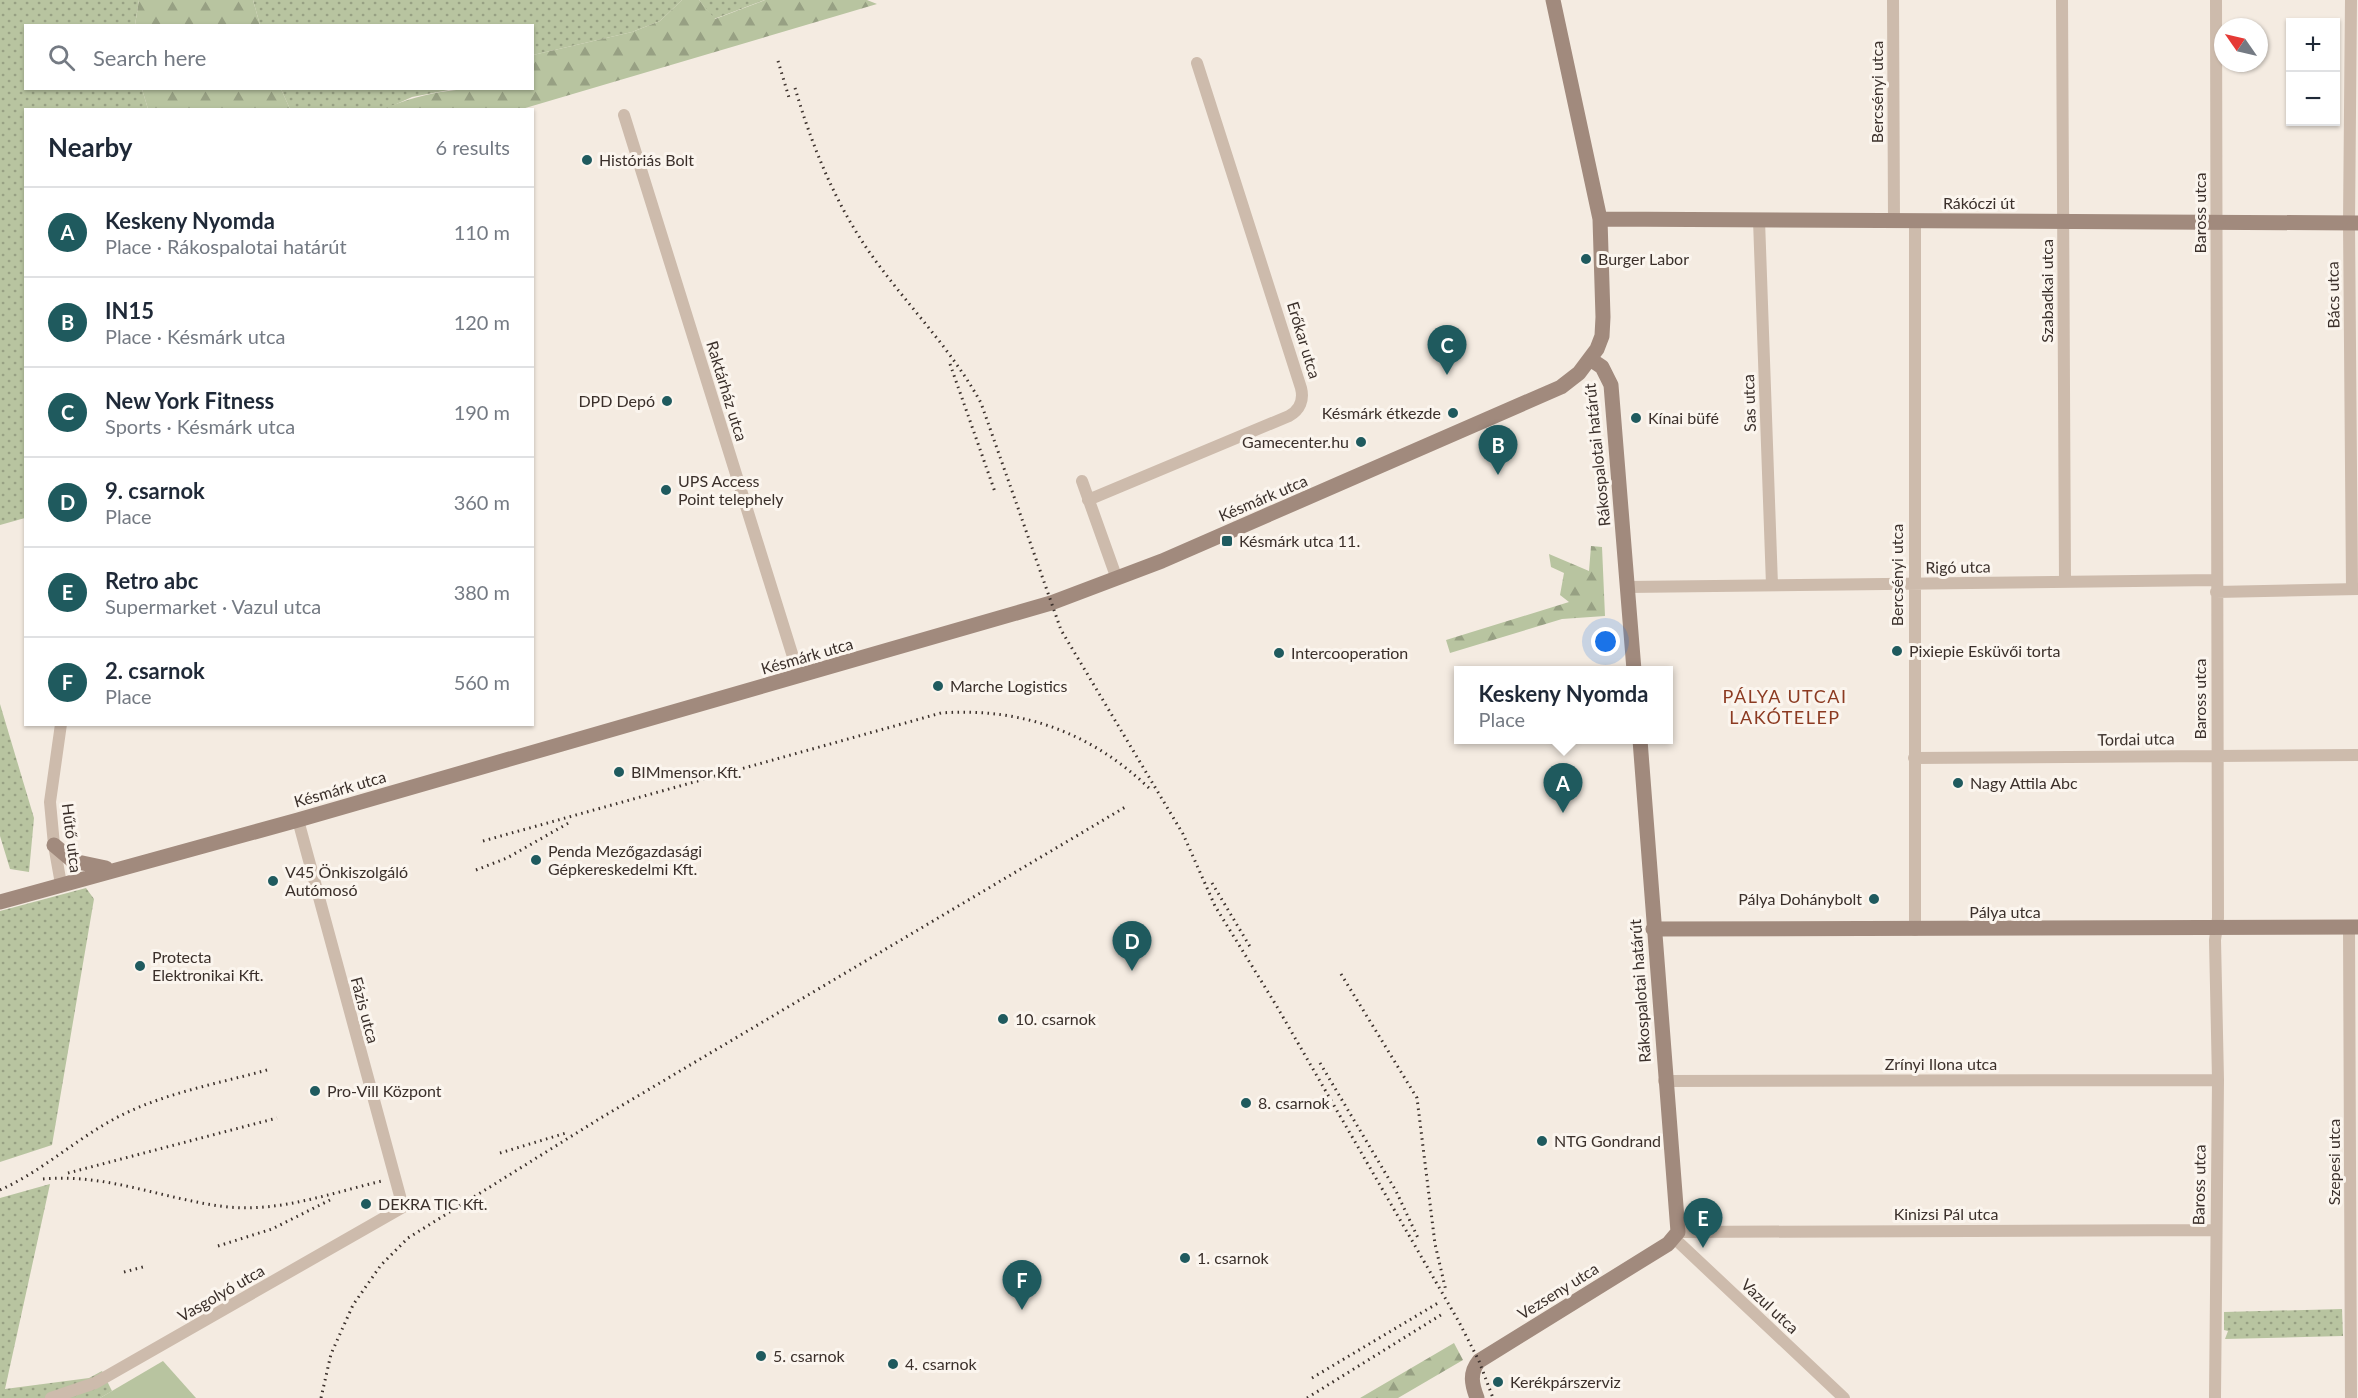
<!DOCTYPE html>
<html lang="en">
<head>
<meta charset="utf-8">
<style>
	:root { --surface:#fff; --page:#f2f2f3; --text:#1f2937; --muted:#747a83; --line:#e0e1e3; --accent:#1f5a5e }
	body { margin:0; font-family:Lato,sans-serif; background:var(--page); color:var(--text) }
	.controls { position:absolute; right:18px; top:18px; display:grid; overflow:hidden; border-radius:0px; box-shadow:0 2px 4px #0004 }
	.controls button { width:54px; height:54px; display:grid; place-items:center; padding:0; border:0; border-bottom:2px solid var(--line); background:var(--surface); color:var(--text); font:30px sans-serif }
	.compass { position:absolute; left:2214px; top:18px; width:54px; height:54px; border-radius:50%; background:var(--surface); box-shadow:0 2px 4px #0004; rotate:304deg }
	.you { position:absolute; left:1606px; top:642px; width:21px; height:21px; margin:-15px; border:4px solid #fff; border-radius:50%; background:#1a73e8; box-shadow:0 0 0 9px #1a73e833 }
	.badge { display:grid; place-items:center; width:39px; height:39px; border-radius:50%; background:var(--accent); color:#fff; font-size:20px; font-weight:700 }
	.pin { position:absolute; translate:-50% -50px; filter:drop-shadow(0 2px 3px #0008) }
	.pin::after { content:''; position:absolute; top:32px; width:21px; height:18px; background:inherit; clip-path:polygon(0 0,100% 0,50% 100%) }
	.popup { position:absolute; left:1454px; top:666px; width:219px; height:78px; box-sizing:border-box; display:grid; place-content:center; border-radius:0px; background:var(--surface); filter:drop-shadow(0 2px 4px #0005); font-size:20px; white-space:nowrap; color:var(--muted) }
	.popup b { font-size:22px; color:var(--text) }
	.popup::after { content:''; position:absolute; left:50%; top:100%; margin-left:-12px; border:12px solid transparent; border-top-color:var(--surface) }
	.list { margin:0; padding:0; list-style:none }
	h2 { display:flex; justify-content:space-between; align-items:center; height:78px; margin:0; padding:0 24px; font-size:26px }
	h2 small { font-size:20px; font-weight:400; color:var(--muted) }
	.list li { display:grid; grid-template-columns:39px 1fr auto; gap:18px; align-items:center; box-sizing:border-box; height:90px; padding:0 24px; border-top:2px solid var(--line) }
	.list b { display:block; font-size:22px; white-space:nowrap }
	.list p { margin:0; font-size:20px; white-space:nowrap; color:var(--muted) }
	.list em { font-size:20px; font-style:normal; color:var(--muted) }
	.icon { flex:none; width:33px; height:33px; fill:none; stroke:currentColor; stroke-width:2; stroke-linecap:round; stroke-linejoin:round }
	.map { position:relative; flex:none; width:2358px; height:1398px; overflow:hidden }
	.search { position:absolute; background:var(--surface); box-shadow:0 2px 4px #0004; left:24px; top:24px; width:510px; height:66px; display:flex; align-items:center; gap:15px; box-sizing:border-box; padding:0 21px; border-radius:0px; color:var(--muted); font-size:22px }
	.panel { position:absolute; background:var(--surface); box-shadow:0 2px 4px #0004; left:24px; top:108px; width:510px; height:618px; border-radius:0px }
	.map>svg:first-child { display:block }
</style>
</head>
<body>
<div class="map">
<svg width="2358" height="1398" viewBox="0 0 2358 1398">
	<defs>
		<pattern id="grass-dots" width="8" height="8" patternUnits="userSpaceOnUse" patternTransform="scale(1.5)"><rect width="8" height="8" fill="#b8c4a0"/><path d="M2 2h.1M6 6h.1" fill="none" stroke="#97a083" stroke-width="1.8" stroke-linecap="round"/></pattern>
		<pattern id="forest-firs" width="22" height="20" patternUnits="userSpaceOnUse" patternTransform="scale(1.5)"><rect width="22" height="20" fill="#b8c4a0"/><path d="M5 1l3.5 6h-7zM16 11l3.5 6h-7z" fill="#97a083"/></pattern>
	</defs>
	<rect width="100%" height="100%" fill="#f4ebe1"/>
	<path fill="url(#grass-dots)" d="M0,0H139L135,25L26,26V88L142,89L148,109L26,110L25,518L0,525Z
		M253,0H682L660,21L632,32L533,55L532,26L260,25Z
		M699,0H765L714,19Z
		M281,89H454L412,97L383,110L290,109Z
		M0,704L34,818L29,872L10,869L0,836Z
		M86,888L94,899L52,1145L0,1162V911Z
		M50,1184L5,1389L89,1378L102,1371L112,1391L100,1398H0V1198Z
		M2342,1309L2343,1336L2225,1339L2228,1331L2224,1330V1312Z"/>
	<path fill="url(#forest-firs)" d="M139,0H253L260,25H135Z
		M682,0H699L715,19L765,0H867L877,4L522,109H383C439,86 474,88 532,88L533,55L632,32L660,21Z
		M142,89H281L290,109H148Z
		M1591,546L1602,547L1605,616L1562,619L1450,653L1446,640L1569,602L1560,595L1564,573L1551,567L1549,554L1589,571Z
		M1454,1343L1463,1360L1398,1398H1360Z"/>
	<path fill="#b8c4a0" d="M163,1361L196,1398H100Z"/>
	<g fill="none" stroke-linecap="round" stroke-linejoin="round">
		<path stroke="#cdbbac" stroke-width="12" d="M1893,0L1894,221
			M2062,0L2065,582
			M2351,0L2349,223L2352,589
			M624,115L799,676
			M1759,220L1772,585
			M1082,481L1117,579
			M1088,500L1289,416C1300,410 1304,400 1301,388L1197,63
			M1627,587L2216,580
			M2216,592L2358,589
			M1914,758L2358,755
			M61,884L54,845L50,802L61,724
			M2349,927L2351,1398
			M1915,930V221
			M1664,1081L2218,1080
			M1678,1232L2215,1230
			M1674,1238L1844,1398
			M51,1398L95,1383L403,1207L298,820
			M2215,1398L2218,1080L2215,940L2218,918L2216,0"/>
		<path stroke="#a18a7d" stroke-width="15" d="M1600,219L2358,223
			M1590,359L1602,367L1611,385L1634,670
			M54,845L73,861L106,868
			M0,902L298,820L1051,603L1162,561L1561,387L1579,373L1597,349L1602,336L1603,317L1600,219L1553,0
			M1653,929L2358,927
			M1477,1398C1472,1385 1469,1373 1479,1361L1668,1244L1678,1232L1640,740"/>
		<path stroke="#3b302b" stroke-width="3" stroke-dasharray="1.5 4.5" stroke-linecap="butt" d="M778,61L790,101
			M795,88C812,146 835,203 870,253C905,303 951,348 981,403L1061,630L1183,834L1215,906L1276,1005L1459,1322L1479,1361L1493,1398
			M950,364L995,492
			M483,841L941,713C1022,707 1092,733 1150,789
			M476,870L507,858L572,821
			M1212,883L1252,950
			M1341,974L1417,1098L1435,1244L1446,1291
			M1320,1063L1396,1191L1418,1238
			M500,1153L566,1133
			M68,1173L277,1118
			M43,1179C107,1173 165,1200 228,1207C281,1212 331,1193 382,1181
			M0,1190C45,1170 81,1134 126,1113C170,1092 220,1083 267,1070
			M218,1246L272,1229L330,1200
			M124,1272L143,1267
			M1312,1378L1438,1303
			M321,1398L331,1354L353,1305L381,1265L408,1238L599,1119L1127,806
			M1307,1398L1444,1313"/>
	</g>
	<g fill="#1f5a5e" stroke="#fbf5ee" stroke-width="2">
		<circle cx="587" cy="160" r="6"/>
		<circle cx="1586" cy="259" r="6"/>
		<circle cx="667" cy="401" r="6"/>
		<circle cx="1453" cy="413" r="6"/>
		<circle cx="1636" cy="418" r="6"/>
		<circle cx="1361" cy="442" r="6"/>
		<circle cx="666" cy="490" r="6"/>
		<rect x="1221" y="535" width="12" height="12" rx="3"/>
		<circle cx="1897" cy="651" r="6"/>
		<circle cx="1279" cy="653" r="6"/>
		<circle cx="938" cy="686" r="6"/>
		<circle cx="619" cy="772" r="6"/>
		<circle cx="1958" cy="783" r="6"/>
		<circle cx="536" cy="860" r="6"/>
		<circle cx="273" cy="881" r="6"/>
		<circle cx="1874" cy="899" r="6"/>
		<circle cx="140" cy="966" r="6"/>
		<circle cx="1003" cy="1019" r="6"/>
		<circle cx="315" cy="1091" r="6"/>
		<circle cx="1246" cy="1103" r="6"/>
		<circle cx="1542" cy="1141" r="6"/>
		<circle cx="366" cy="1204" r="6"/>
		<circle cx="1185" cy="1258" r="6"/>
		<circle cx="761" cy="1356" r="6"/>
		<circle cx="893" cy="1364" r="6"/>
		<circle cx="1498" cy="1382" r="6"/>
	</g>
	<g text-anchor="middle" stroke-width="6" stroke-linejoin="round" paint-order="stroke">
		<g font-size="16" fill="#3b302b" stroke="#fbf5ee">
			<text transform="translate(1877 92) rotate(-90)" y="6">Bercsényi utca</text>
			<text x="1979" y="209">Rákóczi út</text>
			<text transform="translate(2200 213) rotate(-90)" y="6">Baross utca</text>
			<text transform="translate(2047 291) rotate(-90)" y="6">Szabadkai utca</text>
			<text transform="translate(2333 295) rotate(-91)" y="6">Bács utca</text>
			<text transform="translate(1304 340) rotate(73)" y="6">Erőkar utca</text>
			<text transform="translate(727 391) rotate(73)" y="6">Raktárház utca</text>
			<text transform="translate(1749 403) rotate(-92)" y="6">Sas utca</text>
			<text transform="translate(1597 455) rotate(-96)" y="6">Rákospalotai határút</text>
			<text transform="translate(1263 498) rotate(-23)" y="6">Késmárk utca</text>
			<text transform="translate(1958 567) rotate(-1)" y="6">Rigó utca</text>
			<text transform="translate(1897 575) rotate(-90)" y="6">Bercsényi utca</text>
			<text transform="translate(807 656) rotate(-16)" y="6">Késmárk utca</text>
			<text transform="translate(2200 699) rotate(-90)" y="6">Baross utca</text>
			<text transform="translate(2136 739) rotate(-1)" y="6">Tordai utca</text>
			<text transform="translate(340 789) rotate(-16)" y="6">Késmárk utca</text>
			<text transform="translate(72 838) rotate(83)" y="6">Hűtő utca</text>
			<text x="2005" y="918">Pálya utca</text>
			<text transform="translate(1640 991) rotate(-94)" y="6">Rákospalotai határút</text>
			<text transform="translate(365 1010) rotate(75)" y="6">Fázis utca</text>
			<text x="1941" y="1070">Zrínyi Ilona utca</text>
			<text transform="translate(2334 1162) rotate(-90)" y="6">Szepesi utca</text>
			<text transform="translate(2199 1185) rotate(-89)" y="6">Baross utca</text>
			<text x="1946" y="1220">Kinizsi Pál utca</text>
			<text transform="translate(1558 1291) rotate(-32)" y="6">Vezseny utca</text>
			<text transform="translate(221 1293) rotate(-30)" y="6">Vasgolyó utca</text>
			<text transform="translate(1770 1306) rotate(43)" y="6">Vazul utca</text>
		</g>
		<g font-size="16" fill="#3b302b" stroke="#fbf5ee" text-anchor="start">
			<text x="599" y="166">Históriás Bolt</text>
			<text x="1598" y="265">Burger Labor</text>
			<text x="655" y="407" text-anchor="end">DPD Depó</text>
			<text x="1441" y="419" text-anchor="end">Késmárk étkezde</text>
			<text x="1648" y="424">Kínai büfé</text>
			<text x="1349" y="448" text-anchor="end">Gamecenter.hu</text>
			<text x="678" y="487">UPS Access<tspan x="678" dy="18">Point telephely</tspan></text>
			<text x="1239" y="547">Késmárk utca 11.</text>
			<text x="1909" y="657">Pixiepie Esküvői torta</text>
			<text x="1291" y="659">Intercooperation</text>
			<text x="950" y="692">Marche Logistics</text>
			<text x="631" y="778">BIMmensor Kft.</text>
			<text x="1970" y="789">Nagy Attila Abc</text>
			<text x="548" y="857">Penda Mezőgazdasági<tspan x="548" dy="18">Gépkereskedelmi Kft.</tspan></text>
			<text x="285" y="878">V45 Önkiszolgáló<tspan x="285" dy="18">Autómosó</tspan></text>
			<text x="1862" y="905" text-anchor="end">Pálya Dohánybolt</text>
			<text x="152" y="963">Protecta<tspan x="152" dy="18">Elektronikai Kft.</tspan></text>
			<text x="1015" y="1025">10. csarnok</text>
			<text x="327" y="1097">Pro-Vill Központ</text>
			<text x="1258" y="1109">8. csarnok</text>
			<text x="1554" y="1147">NTG Gondrand</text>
			<text x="378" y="1210">DEKRA TIC Kft.</text>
			<text x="1197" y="1264">1. csarnok</text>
			<text x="773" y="1362">5. csarnok</text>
			<text x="905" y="1370">4. csarnok</text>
			<text x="1510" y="1388">Kerékpárszerviz</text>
		</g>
		<g font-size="18" letter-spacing="1.5" fill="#8c3b22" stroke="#fbf5ee">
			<text x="1785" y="703">PÁLYA UTCAI<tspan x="1785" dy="21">LAKÓTELEP</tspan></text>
		</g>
	</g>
</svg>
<div class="controls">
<button>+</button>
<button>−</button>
</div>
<svg class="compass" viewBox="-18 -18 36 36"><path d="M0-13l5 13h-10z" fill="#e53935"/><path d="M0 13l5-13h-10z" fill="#747a83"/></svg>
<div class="you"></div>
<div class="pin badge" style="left:1563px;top:813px">A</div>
<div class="popup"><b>Keskeny Nyomda</b>Place</div>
<div class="pin badge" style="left:1498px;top:475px">B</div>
<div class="pin badge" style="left:1447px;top:375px">C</div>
<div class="pin badge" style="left:1132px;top:971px">D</div>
<div class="pin badge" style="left:1703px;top:1248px">E</div>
<div class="pin badge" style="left:1022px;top:1310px">F</div>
<div class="search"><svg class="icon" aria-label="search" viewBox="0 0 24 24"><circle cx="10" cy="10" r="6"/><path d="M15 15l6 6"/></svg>Search here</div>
<section class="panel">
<h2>Nearby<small>6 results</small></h2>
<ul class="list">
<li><span class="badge">A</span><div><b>Keskeny Nyomda</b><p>Place · Rákospalotai határút</p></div><em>110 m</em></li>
<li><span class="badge">B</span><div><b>IN15</b><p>Place · Késmárk utca</p></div><em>120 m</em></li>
<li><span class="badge">C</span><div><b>New York Fitness</b><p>Sports · Késmárk utca</p></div><em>190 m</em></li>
<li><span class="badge">D</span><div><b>9. csarnok</b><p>Place</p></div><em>360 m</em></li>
<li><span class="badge">E</span><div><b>Retro abc</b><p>Supermarket · Vazul utca</p></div><em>380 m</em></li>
<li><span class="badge">F</span><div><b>2. csarnok</b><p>Place</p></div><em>560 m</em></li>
</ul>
</section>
</div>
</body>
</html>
